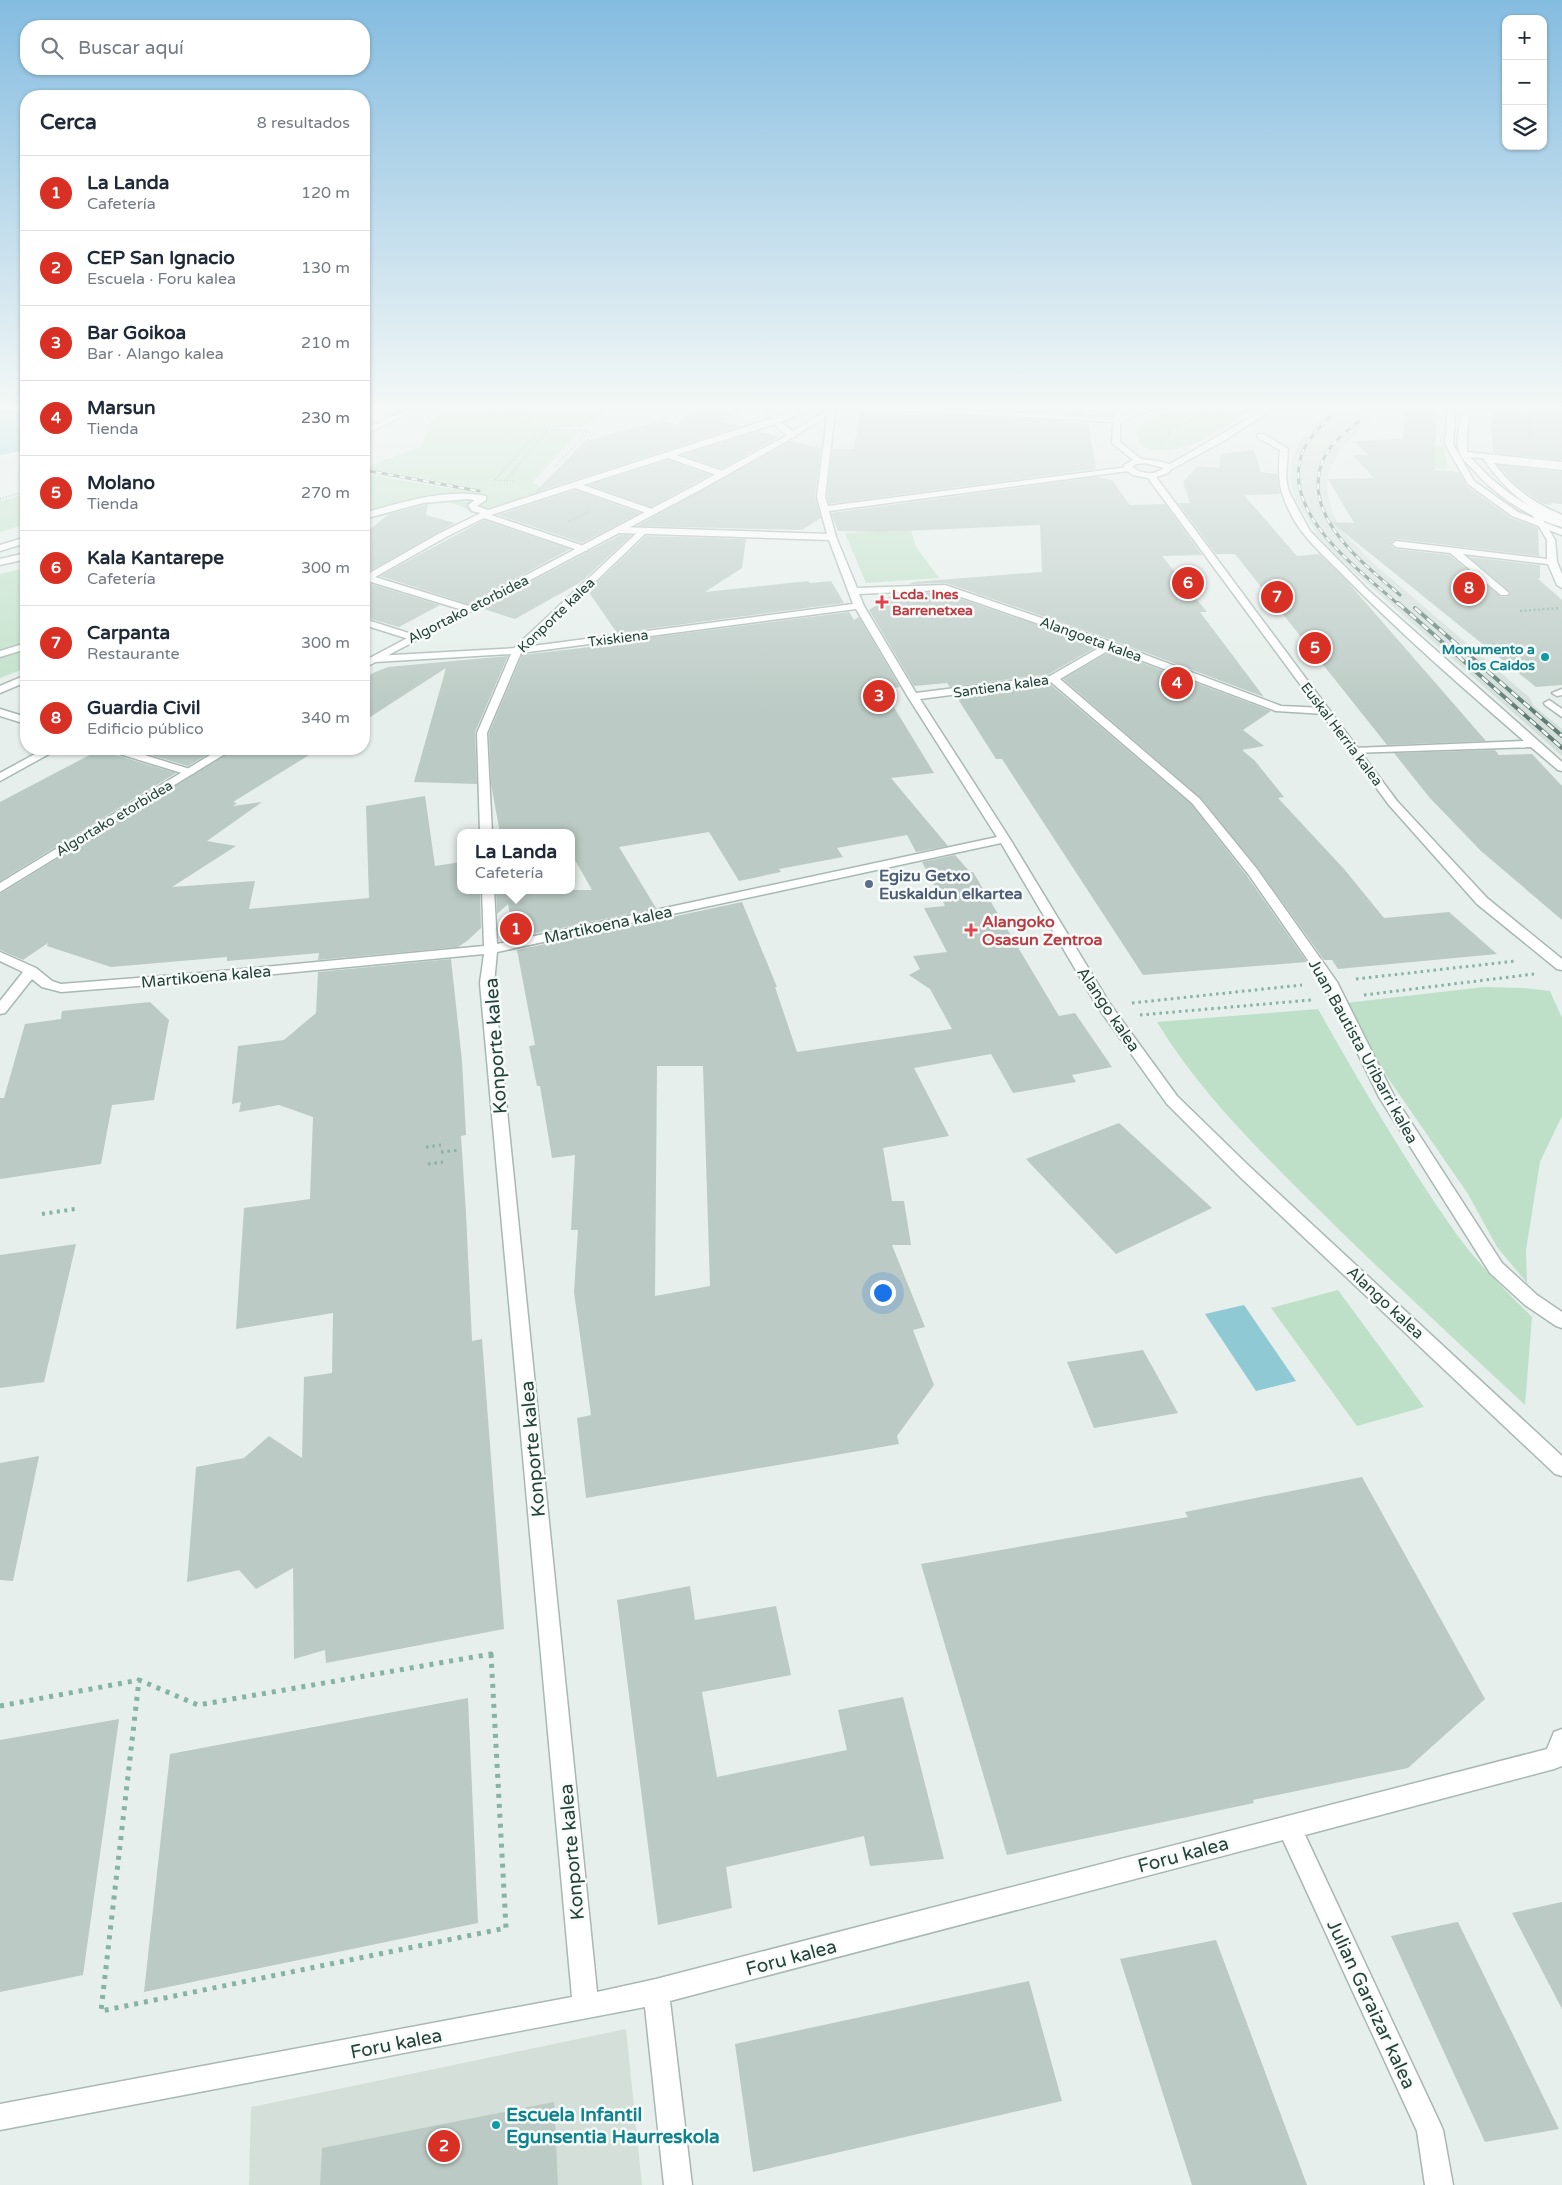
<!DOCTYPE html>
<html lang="es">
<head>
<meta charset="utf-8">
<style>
	:root { --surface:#fff; --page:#f6f6f7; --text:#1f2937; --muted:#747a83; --line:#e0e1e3; --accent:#d93025 }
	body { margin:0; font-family:"Varela Round",sans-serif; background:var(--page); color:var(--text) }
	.controls { position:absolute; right:15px; top:15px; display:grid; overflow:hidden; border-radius:10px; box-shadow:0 1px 4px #0004 }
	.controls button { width:45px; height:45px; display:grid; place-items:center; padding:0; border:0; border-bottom:1px solid var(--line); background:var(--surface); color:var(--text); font:25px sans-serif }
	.you { position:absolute; left:882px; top:1292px; width:18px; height:18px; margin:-12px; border:4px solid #fff; border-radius:50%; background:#1a73e8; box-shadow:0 0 0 8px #1a73e833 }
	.badge { display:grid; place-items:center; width:32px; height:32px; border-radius:50%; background:var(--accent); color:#fff; font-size:16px; font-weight:700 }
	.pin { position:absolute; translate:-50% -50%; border:2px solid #fff; box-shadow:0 1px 5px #0006 }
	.popup { position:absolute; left:457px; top:829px; width:118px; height:65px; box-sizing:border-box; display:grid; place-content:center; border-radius:10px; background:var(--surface); filter:drop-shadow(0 1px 4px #0005); font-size:16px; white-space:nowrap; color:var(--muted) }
	.popup b { font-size:19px; color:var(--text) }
	.popup::after { content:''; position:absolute; left:50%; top:100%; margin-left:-10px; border:10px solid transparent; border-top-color:var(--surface) }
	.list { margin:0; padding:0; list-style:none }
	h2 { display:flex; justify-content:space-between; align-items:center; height:65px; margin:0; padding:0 20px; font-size:21px }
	h2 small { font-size:16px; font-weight:400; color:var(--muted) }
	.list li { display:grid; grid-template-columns:32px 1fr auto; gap:15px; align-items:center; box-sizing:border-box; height:75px; padding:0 20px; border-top:1px solid var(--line) }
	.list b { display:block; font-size:19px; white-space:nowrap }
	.list p { margin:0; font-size:16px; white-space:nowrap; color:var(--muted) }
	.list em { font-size:16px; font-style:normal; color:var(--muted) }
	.icon { flex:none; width:28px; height:28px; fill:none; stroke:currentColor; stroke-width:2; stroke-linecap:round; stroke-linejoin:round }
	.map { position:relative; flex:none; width:1562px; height:2185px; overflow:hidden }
	.search { position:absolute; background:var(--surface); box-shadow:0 1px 4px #0004; left:20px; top:20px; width:350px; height:55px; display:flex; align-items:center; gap:12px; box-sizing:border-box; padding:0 18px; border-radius:20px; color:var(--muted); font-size:19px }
	.panel { position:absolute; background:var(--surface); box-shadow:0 1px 4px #0004; left:20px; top:90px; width:350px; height:665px; border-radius:20px }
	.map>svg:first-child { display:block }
</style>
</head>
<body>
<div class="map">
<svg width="1562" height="2185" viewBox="0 0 1562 2185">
	<rect width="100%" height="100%" fill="#e6efeb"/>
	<path fill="#d4dfda" d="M1328,409L1373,417L1341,448L1328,473L1327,490L1332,511L1337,522L1348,538L1372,562L1529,697L1534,706L1562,729V756L1343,562L1318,536L1295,497L1291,482L1292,461L1298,444Z
		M626,2029L642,2185H249L251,2107Z"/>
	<path fill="#bfe0c8" d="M443,409H609L584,426L535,428L578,433L532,483L548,490L471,513C458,500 449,507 435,494L397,505L364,519V474L453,489L463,486L364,468L422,446L429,423Z
		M1178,409H1250C1224,429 1194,451 1159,450C1152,450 1143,449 1139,442C1137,439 1136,434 1135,430L1147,421Z
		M1403,443L1444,447L1448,469L1425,467Z
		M26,494V524L0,532V501Z
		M911,531L916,547L939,578L866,583L845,533Z
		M26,568V668L0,678V574Z
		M1484,987L1524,988L1550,991L1562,1018V1116L1540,1162L1526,1250L1527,1283L1497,1247L1468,1194L1337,1004Z
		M1318,1009C1361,1085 1405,1161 1455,1232C1477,1263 1505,1290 1532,1317L1525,1405C1451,1336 1377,1268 1306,1197C1252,1143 1197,1088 1157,1022Z
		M1338,1290L1424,1407L1357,1426L1271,1308Z"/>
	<path fill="#8ec9d4" d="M0,409H26V450L0,455Z
		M1244,1305L1296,1381L1256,1391L1205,1314Z"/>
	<path fill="#bbcac4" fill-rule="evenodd" d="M698,409H741L725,421L742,426L534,493L587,439L591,440L663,420L676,425Z
		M861,409L1088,423L1096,469L829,504L827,497L832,449H854Z
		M970,409H1086L1087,415Z
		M1405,409H1437L1434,470L1459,472L1467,486L1511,518L1538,528L1539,556L1396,539L1391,542V546L1396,549L1449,555L1501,597H1507L1511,593L1469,557L1540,565V578H1537L1562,600V685L1536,687L1331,522L1354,523L1328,479L1374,478L1352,455H1368L1354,441L1403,439Z
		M1490,409H1562V460L1493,453Z
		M758,431L779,437L722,469L682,455Z
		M791,441L821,448L815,497L821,518L802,530L637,526Z
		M1254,450L1261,472L1277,474L1280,494L1244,495L1297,556L1319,554L1345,579L1486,741L1387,745L1235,554H1216L1178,503H1190L1183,482L1197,466L1219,468L1221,454Z
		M668,460L710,475L651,507L589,485Z
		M1498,465L1562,472V504L1551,503V505L1544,504L1534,498L1517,486Z
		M1097,477L1112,480L1130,505L1165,504L1202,555L1162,556L1207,612H1200L1264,697L1115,641L946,583L910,584L913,582L1042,572L1040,525L880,532L838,531L831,513Z
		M575,490L640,513L582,543L498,515Z
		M428,504L426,515L455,523L366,573L364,572V534L389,514Z
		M484,520L570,549L468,604L380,576Z
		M620,535H632L581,582L515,619L481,608Z
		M646,536L746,539L742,568L705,592L808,581L810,583L831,581L844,603L617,633L588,591Z
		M368,583L440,605L399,627L364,617V585Z
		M941,592L1098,646L1049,674L950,687L947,683L914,686L869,610L894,594Z
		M849,612L854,620L859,617L900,687L886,689L895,704H892L934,773L891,778L948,846L916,852L907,835L837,848L843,857L779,869L781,872L739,881L709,832L619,847L656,908L514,938L508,904L497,914L496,890H592L571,853V833H560L558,829L539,833H500L491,784L489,733L522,655L624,643L623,641Z
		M1111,651L1271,711L1243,730L1264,746L1242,750L1255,761L1284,797L1278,798L1344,869L1384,918L1449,912L1497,954L1338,969L1332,960H1324L1258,868L1201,798L1063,679Z
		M508,656L475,732L477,784L414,782L446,668L364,721V679L373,673L388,667Z
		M1050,684L1191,804L1247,876L1307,962L1143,975L1002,759H996L956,696Z
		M101,749H106L109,753L176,773L0,881V802Z
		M131,749H217L188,766Z
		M235,749H319L233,802L237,803L233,806L262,802L207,841L236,846L172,887L255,881L249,909L369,898L366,806L425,796L435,866L461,862V890H480L481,928L467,941L458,947L318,960L319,953L227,961V957L111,967L47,946L48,943L23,960L0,950V894Z
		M1495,750L1499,755L1532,754L1562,786V920L1481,851L1429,797L1394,753Z
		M955,855L970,872H973L1059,1016L1075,1013L1112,1067L1072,1075L1076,1082L1013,1093L991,1054L914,1068L949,1136L883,1148L892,1201H904L911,1245H892L925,1327L913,1330L934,1385L897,1436L899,1444L586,1498L577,1418L591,1415L574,1292L578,1230H571L575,1155L552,1158L540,1086H537L529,1046L535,1045L517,950L742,902L777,987H775L797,1052L952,1029L930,989L909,975L920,969L913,956L947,952L924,908L945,906L922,862ZM657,1066H703L710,1286L655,1296Z
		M451,959L462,1061L466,1135L461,1136L466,1213L472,1341L482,1339L504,1629L326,1663L325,1650L294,1659L293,1568L256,1589L239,1570L187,1582L196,1467L244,1458L269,1436L302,1458L304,1377L332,1373L333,1313L236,1329L244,1208L310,1199L313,1117L279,1105L239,1112L241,1102L232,1104L238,1046L284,1040L316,1013L318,972Z
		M150,1002L169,1020L154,1100L112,1105L101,1164L0,1179V1098H4L25,1024L61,1019L62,1011Z
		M1119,1123L1212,1208L1116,1254L1026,1159Z
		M76,1244L44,1382L0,1388V1255Z
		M1143,1350L1178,1413L1094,1428L1067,1362Z
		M39,1456L13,1581L0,1580V1463Z
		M1362,1477L1485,1699L1408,1768L1253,1800L1254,1803L1007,1855L921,1564L1188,1517L1185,1512Z
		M690,1586L695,1620L776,1606L791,1675L702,1692L717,1777L847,1750L838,1710L903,1697L944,1859L870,1866L864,1836L726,1867L732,1908L658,1925L617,1600Z
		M468,1698L478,1923L144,1992L170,1754Z
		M119,1719L83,1975L0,1992V1740Z
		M1562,1902V2009L1512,1913Z
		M1457,1922H1458L1559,2129L1485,2142L1391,1936Z
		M1216,1940L1307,2185H1192L1120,1959Z
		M1029,1981L1062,2101L753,2172L735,2044Z
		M554,2102L558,2185H320L322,2148Z"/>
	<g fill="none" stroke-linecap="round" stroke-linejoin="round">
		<defs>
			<path id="service" d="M1258,434H1264L1288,449L1286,479L1289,492L1310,531L1368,590L1562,762V771L1558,770L1531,747L1351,753L1349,751L1355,748L1524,741C1463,688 1401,634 1344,576C1325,556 1302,538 1290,512C1278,489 1278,476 1280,450L1258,438Z
				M1535,510L1539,513L1555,540L1557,562L1562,574V588L1557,585L1548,564L1463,554L1509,593L1507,595H1501L1450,553L1396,547L1392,544L1396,541L1547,559V540L1531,513Z
				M1562,689V695L1557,696L1552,693Z
				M1549,700L1562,709V717L1545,705L1544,703Z
				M0,709L26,717V724L0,716Z
				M108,749H125L193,770L195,772L193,774H185L110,751Z"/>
			<path id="pedestrian" d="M801,409H811L778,423L676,455L725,472V476H719L668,458L583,485L655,510V514H649L575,488L491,515L587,547V551H581L484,518L446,537L375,577L472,607V611H466L368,581L364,583V574L366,575L440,533L481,513L472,511L468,505L475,500L468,499L423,503L364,519V513C402,502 445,488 486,496V500L477,506L488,510Z
				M1446,409H1452L1455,418L1453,444L1474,481L1518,512L1562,529V535L1512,516L1468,484L1445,444L1447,418Z
				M1485,458L1562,466V470L1494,463C1512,488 1534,503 1562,515V521C1528,511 1504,488 1484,460Z
				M641,529L648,531L521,653H513V649Z
				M26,643V649L0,657V651Z
				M44,749H58L0,781V773Z"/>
			<path id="minor" d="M408,409H417L364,435V430Z
				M766,409H772L778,420L795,433V437C782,437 770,419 766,409Z
				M828,409L835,411L825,497L828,506L1128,467L1132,469L1128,471L829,511L836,537L857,588L945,585L1114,643L1281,706L1325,708L1330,711L1325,714L1276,711L1111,649L1060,679L1200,799L1257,869L1337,982L1394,1096L1502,1263L1537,1295L1562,1312V1328L1556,1326L1525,1305L1490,1273L1379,1097L1323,982L1249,875L1192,803L1051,682L920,699L1010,839L1110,1004L1177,1096L1250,1167L1562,1456V1476L1555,1474L1238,1175L1167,1104L1097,1006L1001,843L497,952L494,983L597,1992L656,1979L1547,1749L1554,1732L1562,1729V1766L1554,1769L1305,1835L1439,2121L1443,2130L1453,2185H1425L1417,2131L1283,1840L670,2001L692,2185H664L645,2007L0,2130V2104L572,1997L480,983L484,954L201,981L61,992L42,987L32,979L5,1013L0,1014V1001L23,972L0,961V952L36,968L52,981L61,984L201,973L484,946L482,890H494L497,944L997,837L908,697L856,609L521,653L487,733L492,833H480L477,733L511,654L375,662L370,659L375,656L517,648L853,604L829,540L620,533L616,530L620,527L827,534L817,497ZM941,590L1102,646L1050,676L916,693L864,606L859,594Z
				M1114,409H1121L1122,422L1115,420Z
				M1265,409H1273L1225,440L1172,469L1165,467Z
				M1464,409H1471L1467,431V452L1562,462V466L1470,457C1499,489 1521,504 1562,521V527C1527,517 1493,494 1470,466C1466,463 1462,459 1460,454C1455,441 1460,421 1464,409Z
				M26,537V543L0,551V545Z
				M26,553V559L0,565V559Z
				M364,619L415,635L417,637L412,640L364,625Z
				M26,675V682L0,693V686Z"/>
			<path id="tertiary" d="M830,409H838L787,441L702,489L364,668V661L696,485L782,438Z
				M902,409H941L1118,418L1142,409H1151L1120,423V442L1141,459L1158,461L1172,465L1173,467L1168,473L1156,477L1397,801L1487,898L1562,959V970L1557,969L1477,904L1389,805L1148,478L1133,475L1124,469V465L1133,460L1112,443L1113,422L906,411ZM1145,463L1164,468C1154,476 1142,474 1132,467L1136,464Z
				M220,749H233L0,892V883Z"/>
		</defs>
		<use href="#service" stroke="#a8b8b2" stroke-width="3"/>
		<use href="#pedestrian" stroke="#a8b8b2" stroke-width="3"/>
		<use href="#minor" stroke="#a8b8b2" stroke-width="3"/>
		<use href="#tertiary" stroke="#a8b8b2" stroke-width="3"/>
		<path stroke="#86b3a5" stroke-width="2" stroke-dasharray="1 2" stroke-linecap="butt" d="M492,409L493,412L521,409
			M523,409L530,428
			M1487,409L1562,417
			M1529,414L1531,441
			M1160,425L1171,428
			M1162,444L1173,427L1222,409
			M495,480L514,481
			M495,480L541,428L548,429
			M506,480L549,429L588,431L555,467
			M0,499L26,491
			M568,521L588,512"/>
		<path stroke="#86b3a5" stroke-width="2.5" stroke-dasharray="2 2.5" stroke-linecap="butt" d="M1520,611L1560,608"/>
		<path stroke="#86b3a5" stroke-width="3" stroke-dasharray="2.5 4" stroke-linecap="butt" d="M1356,979L1516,961
			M1364,995L1534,974
			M1132,1003L1302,985
			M1140,1015L1311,1000
			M426,1147L441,1145
			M441,1152L460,1150
			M428,1164L443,1162"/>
		<path stroke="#86b3a5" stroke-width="4" stroke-dasharray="3 4.5" stroke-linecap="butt" d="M42,1214L75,1209"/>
		<path stroke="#86b3a5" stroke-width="5" stroke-dasharray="4 6" stroke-linecap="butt" d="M491,1654L506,1928L101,2011L139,1680L198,1705Z
			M0,1706L139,1680"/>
		<use href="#service" fill="#fff" fill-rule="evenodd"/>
		<use href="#pedestrian" fill="#fff" fill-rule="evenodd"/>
		<use href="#minor" fill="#fff" fill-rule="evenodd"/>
		<use href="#tertiary" fill="#fff" fill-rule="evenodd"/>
		<defs>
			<path id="rail-far1" d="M1334,412C1323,424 1310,436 1303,451C1278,513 1360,570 1399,605
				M1364,417C1350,429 1332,441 1324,458C1298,515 1363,563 1400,595
				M364,470L479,491"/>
			<path id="rail" d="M1398,603L1562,748
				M1415,608L1562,736"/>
		</defs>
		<use href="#rail-far1" stroke="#5f7d75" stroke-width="3"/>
		<use href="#rail" stroke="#5f7d75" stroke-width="4"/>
		<use href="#rail-far1" stroke="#f7fbf9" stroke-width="2" stroke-dasharray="6" stroke-linecap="butt"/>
		<use href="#rail" stroke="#f7fbf9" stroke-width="2.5" stroke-dasharray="8" stroke-linecap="butt"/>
	</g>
	<linearGradient id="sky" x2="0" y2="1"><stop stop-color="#84bce0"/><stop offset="0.57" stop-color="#f4f8f6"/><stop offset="1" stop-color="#f4f8f6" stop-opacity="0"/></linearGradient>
	<rect width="1562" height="714" fill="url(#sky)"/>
	<g fill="#e0444e" stroke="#f7fbf9" stroke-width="2">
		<path d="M879.5 594.5h5v5h5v5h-5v5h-5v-5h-5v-5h5z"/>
		<path d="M968.5 922.5h5v5h5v5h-5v5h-5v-5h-5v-5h5z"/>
	</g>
	<g fill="#0f9aa8" stroke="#f7fbf9" stroke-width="2">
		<circle cx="1545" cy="657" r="5"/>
		<circle cx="496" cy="2125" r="5"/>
	</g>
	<circle fill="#5c6f8a" stroke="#f7fbf9" stroke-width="2" cx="869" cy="884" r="5"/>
	<g text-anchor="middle" stroke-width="5" stroke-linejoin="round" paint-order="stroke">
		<g font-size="14" font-weight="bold" fill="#be3a42" stroke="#f7fbf9" text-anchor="start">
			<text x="892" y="599">Lcda. Ines<tspan x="892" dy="16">Barrenetxea</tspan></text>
		</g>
		<g font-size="14" fill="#24423a" stroke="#f7fbf9">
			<text transform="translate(468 609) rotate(-27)" y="5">Algortako etorbidea</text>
			<text transform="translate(556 615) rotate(-44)" y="5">Konporte kalea</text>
			<text transform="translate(618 638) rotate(-7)" y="5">Txiskiena</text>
			<text transform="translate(1091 639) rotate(20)" y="5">Alangoeta kalea</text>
			<text transform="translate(1001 686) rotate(-8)" y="5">Santiena kalea</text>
			<text transform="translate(1342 734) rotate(53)" y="5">Euskal Herria kalea</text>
			<text transform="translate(114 818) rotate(-31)" y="5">Algortako etorbidea</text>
		</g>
		<g font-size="14" font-weight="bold" fill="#0d838f" stroke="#f7fbf9" text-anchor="end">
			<text x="1535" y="654">Monumento a<tspan x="1535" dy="16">los Caidos</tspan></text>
		</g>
		<g font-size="16" font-weight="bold" fill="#4e5e75" stroke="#f7fbf9" text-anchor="start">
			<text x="879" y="881">Egizu Getxo<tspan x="879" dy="18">Euskaldun elkartea</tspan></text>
		</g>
		<g font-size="16" font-weight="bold" fill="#be3a42" stroke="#f7fbf9" text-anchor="start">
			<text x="982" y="927">Alangoko<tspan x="982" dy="18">Osasun Zentroa</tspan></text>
		</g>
		<g font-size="16" fill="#24423a" stroke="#f7fbf9">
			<text transform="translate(608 924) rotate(-12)" y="6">Martikoena kalea</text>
			<text transform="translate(206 976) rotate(-5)" y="6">Martikoena kalea</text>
			<text transform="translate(1109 1009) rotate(56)" y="6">Alango kalea</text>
			<text transform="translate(1364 1051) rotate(61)" y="6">Juan Bautista Uribarri kalea</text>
			<text transform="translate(1386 1302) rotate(43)" y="6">Alango kalea</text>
		</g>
		<g font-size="19" fill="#24423a" stroke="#f7fbf9">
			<text transform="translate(495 1046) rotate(-94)" y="7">Konporte kalea</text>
			<text transform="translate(532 1449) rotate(-95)" y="7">Konporte kalea</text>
			<text transform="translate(571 1852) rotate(-95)" y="7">Konporte kalea</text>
			<text transform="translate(1183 1854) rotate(-15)" y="7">Foru kalea</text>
			<text transform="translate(791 1957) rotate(-15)" y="7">Foru kalea</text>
			<text transform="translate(1372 2004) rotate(65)" y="7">Julian Garaizar kalea</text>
			<text transform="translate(396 2043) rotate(-11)" y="7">Foru kalea</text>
		</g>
		<g font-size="19" font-weight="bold" fill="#0d838f" stroke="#f7fbf9" text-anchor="start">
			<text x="506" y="2121">Escuela Infantil<tspan x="506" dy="22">Egunsentia Haurreskola</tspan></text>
		</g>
	</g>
</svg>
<div class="controls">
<button>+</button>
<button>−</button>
<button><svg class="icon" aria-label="layers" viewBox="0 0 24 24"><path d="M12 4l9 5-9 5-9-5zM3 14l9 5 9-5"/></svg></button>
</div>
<div class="you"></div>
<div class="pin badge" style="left:516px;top:929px">1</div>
<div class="popup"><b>La Landa</b>Cafetería</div>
<div class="pin badge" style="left:444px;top:2146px">2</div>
<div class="pin badge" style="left:879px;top:696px">3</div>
<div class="pin badge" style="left:1177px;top:683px">4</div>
<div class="pin badge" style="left:1315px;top:648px">5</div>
<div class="pin badge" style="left:1188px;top:583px">6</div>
<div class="pin badge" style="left:1277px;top:597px">7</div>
<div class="pin badge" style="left:1469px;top:588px">8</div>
<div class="search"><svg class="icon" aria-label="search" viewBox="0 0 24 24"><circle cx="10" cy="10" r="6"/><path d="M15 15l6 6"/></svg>Buscar aquí</div>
<section class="panel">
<h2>Cerca<small>8 resultados</small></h2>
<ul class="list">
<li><span class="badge">1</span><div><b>La Landa</b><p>Cafetería</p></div><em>120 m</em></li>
<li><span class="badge">2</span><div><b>CEP San Ignacio</b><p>Escuela · Foru kalea</p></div><em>130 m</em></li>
<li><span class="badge">3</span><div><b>Bar Goikoa</b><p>Bar · Alango kalea</p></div><em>210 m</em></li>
<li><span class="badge">4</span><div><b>Marsun</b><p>Tienda</p></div><em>230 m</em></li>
<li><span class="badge">5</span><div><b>Molano</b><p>Tienda</p></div><em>270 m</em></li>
<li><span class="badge">6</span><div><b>Kala Kantarepe</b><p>Cafetería</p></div><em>300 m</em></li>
<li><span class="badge">7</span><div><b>Carpanta</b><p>Restaurante</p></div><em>300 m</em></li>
<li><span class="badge">8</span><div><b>Guardia Civil</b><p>Edificio público</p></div><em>340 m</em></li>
</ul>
</section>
</div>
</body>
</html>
